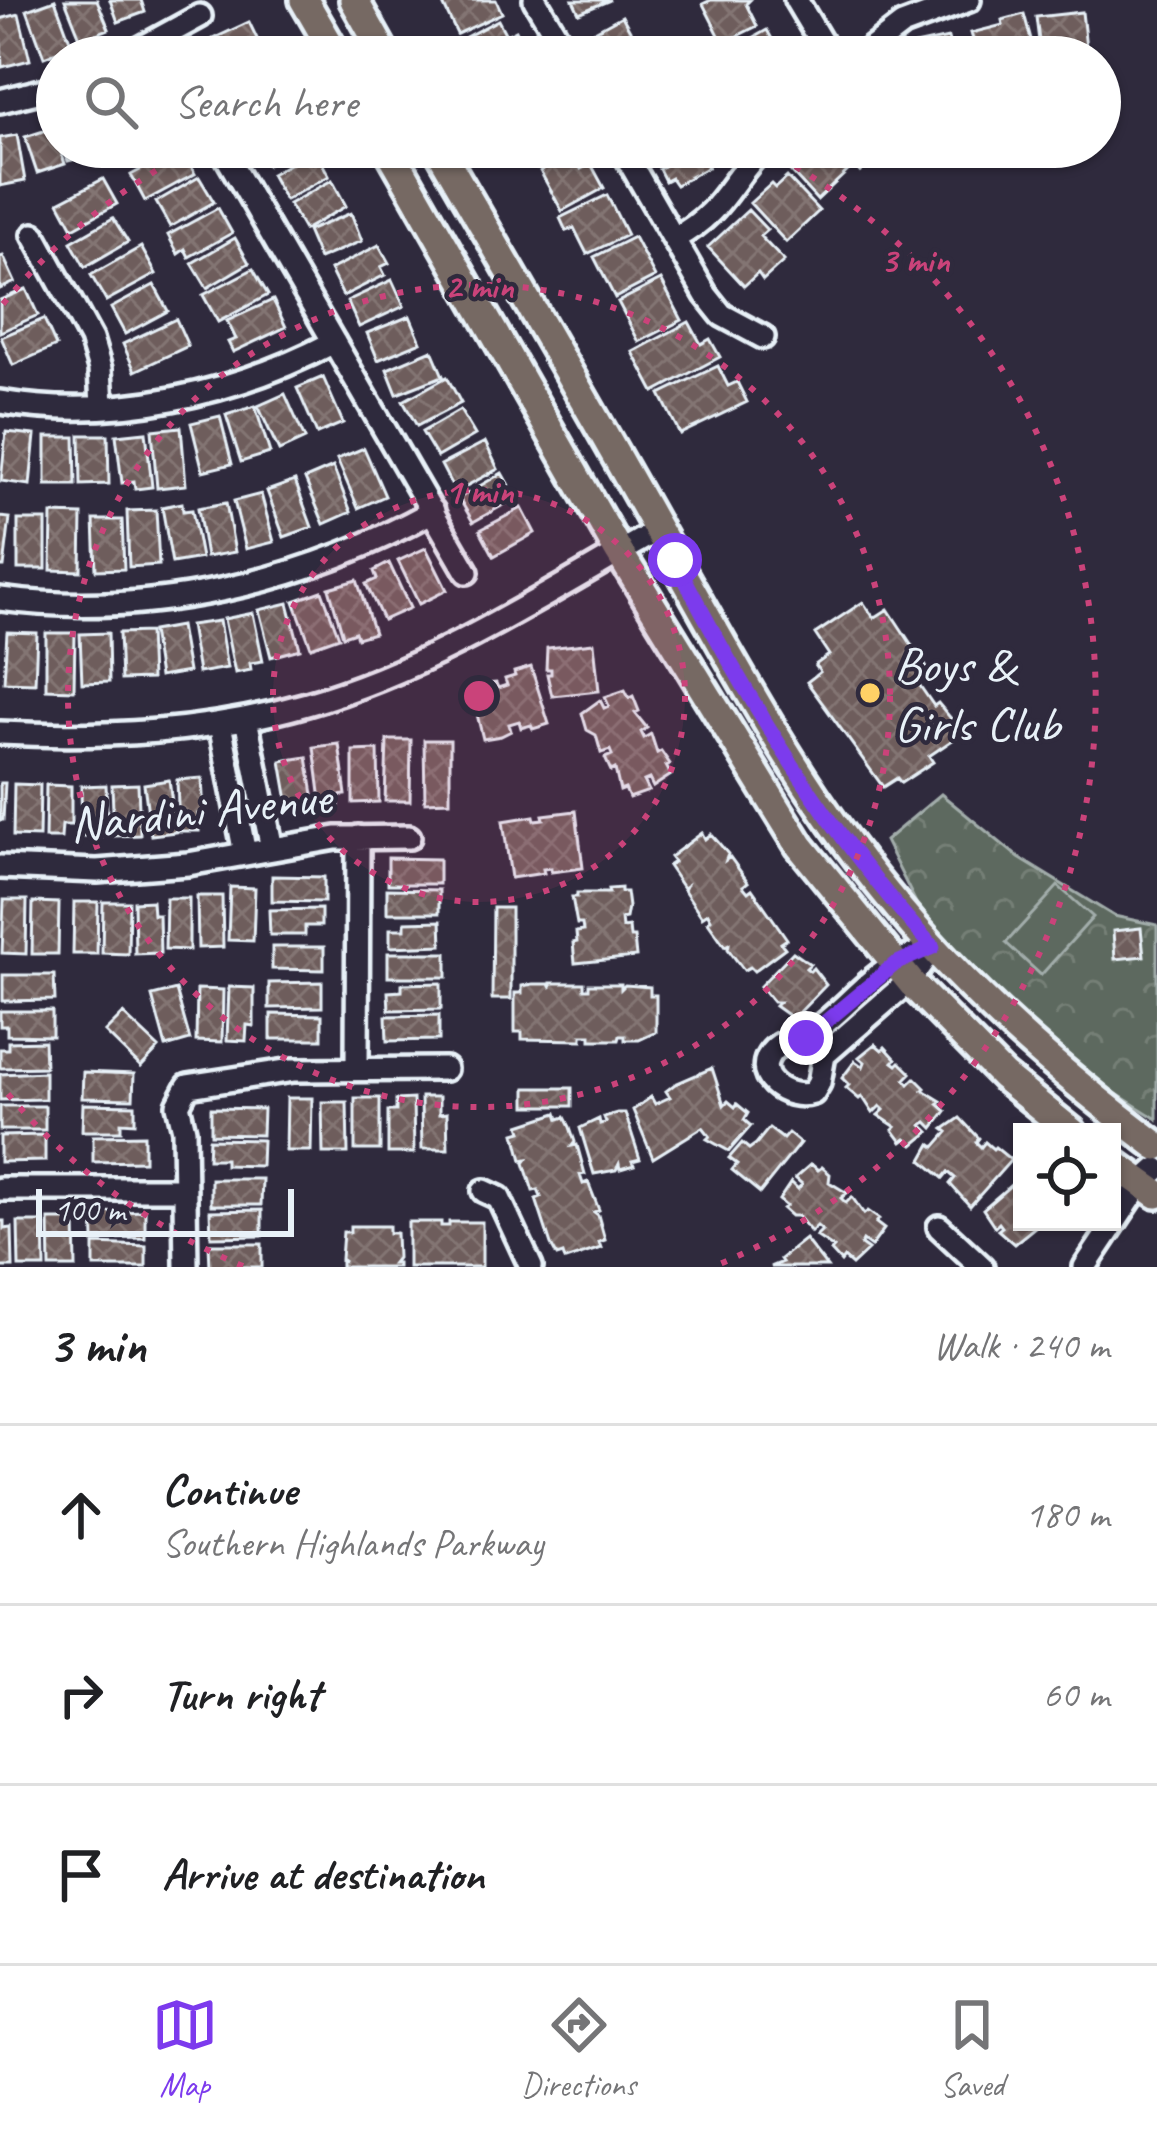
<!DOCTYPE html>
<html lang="en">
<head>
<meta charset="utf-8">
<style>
	:root { --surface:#fff; --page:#f2f2f2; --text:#202124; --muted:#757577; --line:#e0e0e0; --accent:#7c3aed }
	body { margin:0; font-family:Caveat,sans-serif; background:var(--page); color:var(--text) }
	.controls { position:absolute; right:36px; bottom:36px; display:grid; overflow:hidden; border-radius:0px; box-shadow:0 3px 9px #0004 }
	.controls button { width:108px; height:108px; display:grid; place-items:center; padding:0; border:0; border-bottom:3px solid var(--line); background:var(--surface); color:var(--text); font:60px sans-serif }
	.scale { position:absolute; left:36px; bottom:30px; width:258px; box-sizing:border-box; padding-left:12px; border:6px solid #e8f1f8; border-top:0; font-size:33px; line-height:42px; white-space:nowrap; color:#e8f1f8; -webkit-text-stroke:9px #2f2a3d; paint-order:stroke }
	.stop { position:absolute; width:36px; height:36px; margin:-27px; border:9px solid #7c3aed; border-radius:50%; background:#fff }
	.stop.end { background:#7c3aed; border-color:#fff; box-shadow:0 3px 12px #0008 }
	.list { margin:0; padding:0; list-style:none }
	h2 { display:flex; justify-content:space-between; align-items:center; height:156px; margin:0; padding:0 48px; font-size:51px }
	h2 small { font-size:39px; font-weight:400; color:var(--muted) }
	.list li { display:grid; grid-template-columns:78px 1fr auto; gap:36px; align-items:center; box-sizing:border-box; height:180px; padding:0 48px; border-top:3px solid var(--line) }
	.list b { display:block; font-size:45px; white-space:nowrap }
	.list p { margin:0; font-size:39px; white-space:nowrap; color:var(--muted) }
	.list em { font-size:39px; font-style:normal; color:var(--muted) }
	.icon { flex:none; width:66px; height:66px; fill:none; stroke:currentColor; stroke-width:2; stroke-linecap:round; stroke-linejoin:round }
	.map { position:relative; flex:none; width:1157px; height:1267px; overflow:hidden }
	.search { position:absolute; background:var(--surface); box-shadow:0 3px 9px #0004; left:36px; right:36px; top:36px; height:132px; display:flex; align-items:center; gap:30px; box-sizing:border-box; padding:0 42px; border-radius:66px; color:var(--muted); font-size:45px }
	.sheet { height:696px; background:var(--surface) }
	nav { display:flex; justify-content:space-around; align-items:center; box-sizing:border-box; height:168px; border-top:3px solid var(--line); background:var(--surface); font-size:33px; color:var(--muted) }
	nav a { display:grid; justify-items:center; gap:6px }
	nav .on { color:var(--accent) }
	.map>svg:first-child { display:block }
</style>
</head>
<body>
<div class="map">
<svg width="1157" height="1267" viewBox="0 0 1157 1267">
	<defs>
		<pattern id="park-crowns" width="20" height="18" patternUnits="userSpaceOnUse" patternTransform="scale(3)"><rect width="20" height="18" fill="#5d695e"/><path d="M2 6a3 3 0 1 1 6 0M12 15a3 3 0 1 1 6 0" fill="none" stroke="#747f76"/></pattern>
		<pattern id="building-cross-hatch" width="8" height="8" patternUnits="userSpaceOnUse" patternTransform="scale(3)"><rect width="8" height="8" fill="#6e5d5b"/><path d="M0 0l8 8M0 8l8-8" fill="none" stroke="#837573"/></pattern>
	</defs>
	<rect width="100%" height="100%" fill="#2f2a3d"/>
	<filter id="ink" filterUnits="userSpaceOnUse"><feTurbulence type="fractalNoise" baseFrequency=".00833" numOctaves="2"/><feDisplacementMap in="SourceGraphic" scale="24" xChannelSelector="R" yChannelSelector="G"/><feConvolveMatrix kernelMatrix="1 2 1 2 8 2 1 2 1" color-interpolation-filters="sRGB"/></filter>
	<g filter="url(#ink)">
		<path fill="url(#park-crowns)" stroke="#a2adab" stroke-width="3" d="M941,794L1019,858L1114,916L1157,925V1119L1030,1040L937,945L885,841Z"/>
		<path fill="#5d695e" stroke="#a2adab" stroke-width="3" d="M1058,886L1093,917L1041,975L1006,943Z"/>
		<path fill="url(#building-cross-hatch)" stroke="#e8f1f8" stroke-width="3" d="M55,0L72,46L44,57L27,10Z
			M65,0H97L109,29L81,40Z
			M110,0H141L145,12L118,22Z
			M441,0H496L502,13L457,34Z
			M573,0H610L579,13Z
			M711,0H750L746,4L757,26L723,43L703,4Z
			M1082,12L1087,57H1041L1036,17Z
			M19,14L30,60L2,67L0,19Z
			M1024,14L1035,54L978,57L971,33L1003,25L1002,20Z
			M622,16L644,56L596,57L600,55L589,34Z
			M498,20L506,35L516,30L529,55L476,57L466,37Z
			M249,22L262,49L245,57H206L200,45Z
			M767,30L782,57H740L754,49L749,40Z
			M948,38L950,46L968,42L972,57H914L911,46Z
			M459,43L466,57H442L440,53Z
			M53,128L65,164L37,173L25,137Z
			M17,135L25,181L0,186V138Z
			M64,147H96L97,154L68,161Z
			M107,147H140L141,148L124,155L121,149L110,154Z
			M257,147H299L267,165Z
			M524,147H573L536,168Z
			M655,147H697L708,167L676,185L671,178L665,181L659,169L665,165Z
			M802,147H829L850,169L817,200L784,164Z
			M837,147H873L878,155L860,172Z
			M181,148L195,174L145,201L131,175Z
			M315,150L329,176L285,200L271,174Z
			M573,154L581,169L591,164L604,188L562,211L540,171Z
			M199,177L214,202L170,227L156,202Z
			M787,177L819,211L786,242L750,203L771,184L775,188Z
			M103,179L117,204L73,228L59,202Z
			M332,180L346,206L304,230L289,204Z
			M607,195L627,235L587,254L574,228L566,231L560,218Z
			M218,208L232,233L189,257L185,249L178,254L168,235Z
			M748,210L767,230L760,236L784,261L763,280L758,273L744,286L708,247Z
			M351,213L362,241L319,259L307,231Z
			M113,218L128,242L85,267L71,242Z
			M634,237L655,277L615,298L594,257Z
			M235,238L249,263L207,288L192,263Z
			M379,245L389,263L381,267L385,275L343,296L330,270Z
			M141,247L156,274L106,301L91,275Z
			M3,256L15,282L0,289V257Z
			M253,269L268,295L218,322L203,295Z
			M392,280L404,306L359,327L347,301Z
			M661,280L682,320L639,342L618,302Z
			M154,285L168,311L125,334L111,308Z
			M26,289L38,315L0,332V300Z
			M273,300L286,327L233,352L228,342L236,339L227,321Z
			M410,316L421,342L378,360L367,333Z
			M44,319L56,346L13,365L1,337Z
			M176,319L188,346L135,371L123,344Z
			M689,322L701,344L710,339L720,357L654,392L633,352Z
			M432,350L443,376L397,394L387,369Z
			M718,366L728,386L737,382L747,402L680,434L660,394Z
			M323,377L343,423L317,434L297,388Z
			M447,377L461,403L417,426L403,401Z
			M285,394L305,439L279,451L258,406Z
			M255,406L270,453L241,462L226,415Z
			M460,410L475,435L437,457L422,432Z
			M220,416L232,464L203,471L191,423Z
			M181,427L186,485L157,488L152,430Z
			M6,432L35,435L30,485L1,481Z
			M146,432L152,487L135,489L134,481L122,483L116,435Z
			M80,435H108L109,484L81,485Z
			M46,437H75L76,485H46Z
			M485,442L498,469L455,492L441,465Z
			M364,448L385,496L358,508L337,459Z
			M333,467L351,512L324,524L305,479Z
			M502,473L516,498L473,522L459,498Z
			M295,481L312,527L284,537L267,491Z
			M261,494L274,542L246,549L234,501Z
			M182,503L183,511L192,510L201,558L172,563L162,507Z
			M226,503L235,552L206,557L198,508Z
			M522,508L535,533L494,556L480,530Z
			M156,510L159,565L129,567L127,511Z
			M52,514L82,515L81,571L51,570Z
			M0,517L10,518L4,567H0Z
			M18,520H46V569H18Z
			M94,520H122L124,569L96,570Z
			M426,548L447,590L419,604L398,561Z
			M389,563L410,608L383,620L366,584L377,579L374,571Z
			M357,580L374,633L357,638L355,632L343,636L329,588Z
			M322,591L339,637L311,647L294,601Z
			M863,602L874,618L888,609L931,674L918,683L934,706L938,703L963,733L929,756L933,762L901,783L897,778L883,787L807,682L820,672L815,665L829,655L815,634Z
			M288,603L300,649L271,657L259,610Z
			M253,613L263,661L250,663L251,670L235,673L224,619Z
			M219,621L227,668L198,673L190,625Z
			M180,626L188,672L159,677L152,631Z
			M7,632L37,633L35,683L4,682Z
			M149,632L151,679L121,680L119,633Z
			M46,633H75L74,690L46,689Z
			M108,633L109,682L82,683L80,634Z
			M594,643L599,691L552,696L547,674H551V669H546L547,648Z
			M531,667L549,724L533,729L531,725L521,728L519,721L509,724L511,731L501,736L483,739L475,706L468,694L472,693L470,688L485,684L496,683L498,688L507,685L505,679L515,676L514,672Z
			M625,690L629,698L633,696L639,711L635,713L647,728L641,732L644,738L651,734L657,753L661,751L670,764L666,766L671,775L653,787L649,779L644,781L649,791L629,798L625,789L620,791L615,769L611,771L605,758L612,755L610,750L601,753L596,735L587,730L582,713L600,700L604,708L609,706L605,697Z
			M387,740H411L410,801H385Z
			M424,740H450V801L425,802Z
			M339,744L346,795L337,796L339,805L322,808L314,747Z
			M378,750L379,802L353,803V751Z
			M307,757L315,807L290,812L281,761Z
			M202,778L204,814H198L199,831H179L177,780Z
			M169,780L176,832L151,835L144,784Z
			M0,783H5L3,820H0Z
			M14,784L40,785L39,837L13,836Z
			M138,784L140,835L114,836L112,785Z
			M46,785L71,786V825H62L61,838H45Z
			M106,785L108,837H82L81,786Z
			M576,811L583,868L551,872V868L543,869L544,873L511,878L503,821L534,816L535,820L544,819L543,815Z
			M702,833L705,839L711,834L718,842L728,854L726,860L730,857L748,882L743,886L748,892L752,889L787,939L781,943L785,948L754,971L750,967L744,970L737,961L728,949L729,944L725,946L708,922L711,919L708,913L702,917L684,890L686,886L683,888L668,866L674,862L670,857Z
			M388,858L439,859V884H388Z
			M272,876L324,877V902L272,901Z
			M230,887L255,888L253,941L228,940Z
			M621,888V892H626L628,907L626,918L621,919L622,928L629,927L630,937H634L636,957L575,963L573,943L577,942L576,932L583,931L582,924H577L572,897H577V893H609L608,889Z
			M387,889L439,890V913H387Z
			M197,896H222L223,947L198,948Z
			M166,898H189V950L165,949Z
			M4,900H27L26,954L2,953Z
			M152,901L153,915H159L160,953L135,954L134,902Z
			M33,902L59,903L58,954H32Z
			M74,902H98L97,954H73Z
			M103,902H129L128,954L102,953Z
			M493,908H511V999H492Z
			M321,909V926H305V935H270L269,910Z
			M441,921L442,945L390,947V929H405V922Z
			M1141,928L1144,956L1115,959L1113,931Z
			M272,947H324V970L272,969Z
			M793,952L810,964L806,968L810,971L813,968L826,985L793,1019L775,1006L779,1002H773L760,986Z
			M388,953H447V977H388Z
			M3,975H54L55,1000L3,1001Z
			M322,982V1007L269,1008V983Z
			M441,983V1009L389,1010L388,992L402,991V984Z
			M551,983H584V989H589V984H621V989L625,985L650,987V995H656V1032L639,1040H625V1036H620L619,1040H591V1035H582V1040L522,1039V1032H515V993H522V986L533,984H549L551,988Z
			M229,987L254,988V1026L247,1025L246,1041L227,1040Z
			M197,989L223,990L222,1042L196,1041Z
			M176,990L190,1040L166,1047L152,996Z
			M0,1011H52V1036L7,1035V1026H0Z
			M123,1014L159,1048L141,1067L105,1032Z
			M271,1014L322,1015V1039H271Z
			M439,1015V1040L387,1041L386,1016Z
			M44,1041L45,1067L0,1068V1049H8V1042Z
			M875,1044L882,1050L885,1047L896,1059L893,1062L897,1065L900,1062L911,1073L905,1079L909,1084L915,1078L925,1088L923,1090L941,1101L938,1104L946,1111L933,1128L927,1122L922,1125L929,1132L913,1145L906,1139L902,1142L893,1130L896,1127L878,1115L884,1110L880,1106L873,1113L862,1096L859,1099L846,1088L849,1085L842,1078L855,1061L863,1067L865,1062L859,1057Z
			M712,1068L724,1105L728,1101L735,1107L737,1104L748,1113L744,1120L751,1126L729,1151L707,1139L710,1136L703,1127L653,1158L633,1110L651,1097L655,1104L670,1097L666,1091L675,1084Z
			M45,1072V1099L0,1100V1074Z
			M83,1072L134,1074L133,1099L82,1098Z
			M526,1088H572V1106H526Z
			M421,1097H439V1114L447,1113L448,1149H422Z
			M287,1098H312L311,1151H286Z
			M355,1098H380V1150H355Z
			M413,1099L414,1153H388V1111H396V1100Z
			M322,1102H347L348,1153H323Z
			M83,1104L135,1105V1123L121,1122V1131H82Z
			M0,1106H45V1130H0Z
			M211,1108L263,1109L262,1135L211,1134Z
			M557,1113L559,1119L565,1117L570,1127L575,1142L572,1146L577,1145L585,1174L580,1175L583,1184L588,1182L599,1210L594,1212L598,1215L605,1240L599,1242L601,1248L565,1260L563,1254L557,1256L551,1245L536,1199L541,1197L538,1190L533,1191L524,1163L527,1159L522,1160L515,1133L522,1131L520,1125Z
			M617,1113H625L640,1159L632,1161L634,1165L620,1169L619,1164L616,1170L594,1174L580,1128L599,1119L600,1124L606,1122L604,1117Z
			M960,1118L979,1138L976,1142L981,1147L985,1142L993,1149L995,1147L1011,1160L970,1206L950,1184L955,1178L948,1172L943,1178L922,1160L931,1144L935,1147L948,1132L944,1129Z
			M769,1128L783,1139L788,1133L800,1143L760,1193L732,1170L737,1164L729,1158L742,1143L749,1149L756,1144Z
			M45,1135V1161L0,1162V1136Z
			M144,1135V1161L93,1162V1136Z
			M209,1139L262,1140L261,1166L225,1165V1159H208Z
			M811,1164L818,1170L822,1167L830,1174L829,1182L847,1193L841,1198L846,1203L852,1197L864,1214L868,1211L879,1219L876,1223L884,1229L871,1247L863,1241L861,1245L868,1250L852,1265L844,1258L841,1262L831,1251L834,1248L816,1236L822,1230L817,1226L811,1232L798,1216H791L783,1209L786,1206L779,1200L791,1182L798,1189L802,1184L795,1178Z
			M1019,1178L1022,1222H1041L1014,1244L998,1230L1002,1227L999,1223L995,1227L983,1209Z
			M211,1179H262L261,1205H211Z
			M262,1210V1236L211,1237L210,1211Z
			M145,1211V1238L94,1239L93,1213Z
			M49,1220H75L76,1267H50Z
			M0,1221H4V1229L12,1228L13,1267H0Z
			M18,1222H44L45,1267H19Z
			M408,1222H441V1226H449V1222H482V1267H408Z
			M350,1226H389V1233H396L397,1258L393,1263H397V1267H341V1261L345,1262L341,1259L343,1232H350Z
			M805,1239L827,1267H770L782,1262L780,1259Z
			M94,1244L146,1246V1267H94Z
			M209,1244H262V1267H210Z"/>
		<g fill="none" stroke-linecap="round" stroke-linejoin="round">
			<defs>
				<path id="minor" d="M535,0L569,57
					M796,0L830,57
					M125,57L200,16
					M860,57L902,25L969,0
					M0,101L57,87
					M221,147L467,572
					M621,147L706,295L722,315L763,337
					M34,235L91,339L100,369L102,406
					M675,238C725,211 728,182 764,147
					M0,402C114,421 233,395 334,342
					M0,599C147,619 304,583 433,511
					M246,719L272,849
					M220,724L245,854
					M0,733C104,738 206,733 307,704C433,668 546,594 658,530
					M0,867L97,871L188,864L336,838L409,837
					M933,947L909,981L824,1055L819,1083L813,1093C786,1102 747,1074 775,1048C785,1039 799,1041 810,1034C841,1014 865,980 898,962C909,956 921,952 933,947Z
					M357,1068L358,837
					M0,1189H185
					M484,1191L499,1198L531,1267
					M939,1227L982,1267
					M186,1267L184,1130L178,1105L188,1086L293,1070L445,1069
					M1085,1267L1141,1183L1157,1169"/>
				<path id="major" d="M304,0L337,57
					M354,0L386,57
					M388,147L619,552L800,846L914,986L1003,1076L1072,1132
					M438,147C511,273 584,398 655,525C727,652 793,780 886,893C965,991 1057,1071 1157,1146
					M1112,1162L1157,1194"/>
			</defs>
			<use href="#minor" stroke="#e8f1f8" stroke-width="30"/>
			<use href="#major" stroke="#e8f1f8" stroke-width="36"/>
			<use href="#minor" stroke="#2f2a3d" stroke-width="21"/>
			<use href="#major" stroke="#766964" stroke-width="27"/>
		</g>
	</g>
	<g fill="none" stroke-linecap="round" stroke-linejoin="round" filter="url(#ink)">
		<path stroke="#7c3aed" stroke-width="15" d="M675,560C746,698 827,833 933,947L895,964L806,1038"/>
	</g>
	<circle cx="479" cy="696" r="206" fill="#ca437a" fill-opacity=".12"/>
	<g fill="none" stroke="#ca437a" stroke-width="6" stroke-dasharray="6 12">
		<circle cx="479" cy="696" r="206"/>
		<circle cx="479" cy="696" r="411"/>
		<path d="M243 1266A617 617 0 0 1 3 1088M3 304A617 617 0 0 1 194 149M764 149A617 617 0 0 1 715 1266"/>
	</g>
	<circle fill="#ffd166" stroke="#2f2a3d" stroke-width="4.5" cx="870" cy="693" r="12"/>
	<g text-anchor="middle" stroke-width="9" stroke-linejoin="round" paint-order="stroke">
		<g font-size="51" fill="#e8f1f8" stroke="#2f2a3d" text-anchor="start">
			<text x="894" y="682">Boys &amp;<tspan x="894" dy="59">Girls Club</tspan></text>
		</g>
		<g font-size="51" fill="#e8f1f8" stroke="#2f2a3d">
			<text transform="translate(200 809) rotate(-6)" y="18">Nardini Avenue</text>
		</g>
	</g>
	<circle cx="479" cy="696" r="18" fill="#ca437a" stroke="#2f2a3d" stroke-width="6"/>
	<g font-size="36" text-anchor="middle" font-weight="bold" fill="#ca437a" stroke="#2f2a3d" stroke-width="9" stroke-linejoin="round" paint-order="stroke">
		<text x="915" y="272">3 min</text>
		<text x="479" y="298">2 min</text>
		<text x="479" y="503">1 min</text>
	</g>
</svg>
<div class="controls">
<button><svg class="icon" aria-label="locate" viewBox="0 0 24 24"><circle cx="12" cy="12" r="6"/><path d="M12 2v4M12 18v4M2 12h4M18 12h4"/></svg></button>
</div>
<div class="scale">100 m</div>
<div class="stop" style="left:675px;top:560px"></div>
<div class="stop end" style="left:806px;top:1038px"></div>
<div class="search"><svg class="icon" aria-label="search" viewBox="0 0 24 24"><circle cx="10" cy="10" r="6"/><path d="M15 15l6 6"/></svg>Search here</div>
</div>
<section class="sheet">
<h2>3 min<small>Walk · 240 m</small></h2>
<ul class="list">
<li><svg class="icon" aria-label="ahead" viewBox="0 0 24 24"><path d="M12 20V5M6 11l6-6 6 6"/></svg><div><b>Continue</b><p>Southern Highlands Parkway</p></div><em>180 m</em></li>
<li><svg class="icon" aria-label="right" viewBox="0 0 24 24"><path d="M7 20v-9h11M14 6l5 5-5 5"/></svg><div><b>Turn right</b></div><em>60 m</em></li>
<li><svg class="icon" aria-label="arrive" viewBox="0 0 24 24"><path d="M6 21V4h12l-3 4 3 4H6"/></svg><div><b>Arrive at destination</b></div></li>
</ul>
</section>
<nav>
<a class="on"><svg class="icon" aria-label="map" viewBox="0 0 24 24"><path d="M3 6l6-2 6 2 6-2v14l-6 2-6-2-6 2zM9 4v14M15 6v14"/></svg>Map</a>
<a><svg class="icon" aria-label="directions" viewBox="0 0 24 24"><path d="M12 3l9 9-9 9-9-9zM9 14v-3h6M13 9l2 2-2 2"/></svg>Directions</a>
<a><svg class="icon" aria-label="saved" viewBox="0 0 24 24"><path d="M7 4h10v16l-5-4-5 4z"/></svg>Saved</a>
</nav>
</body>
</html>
